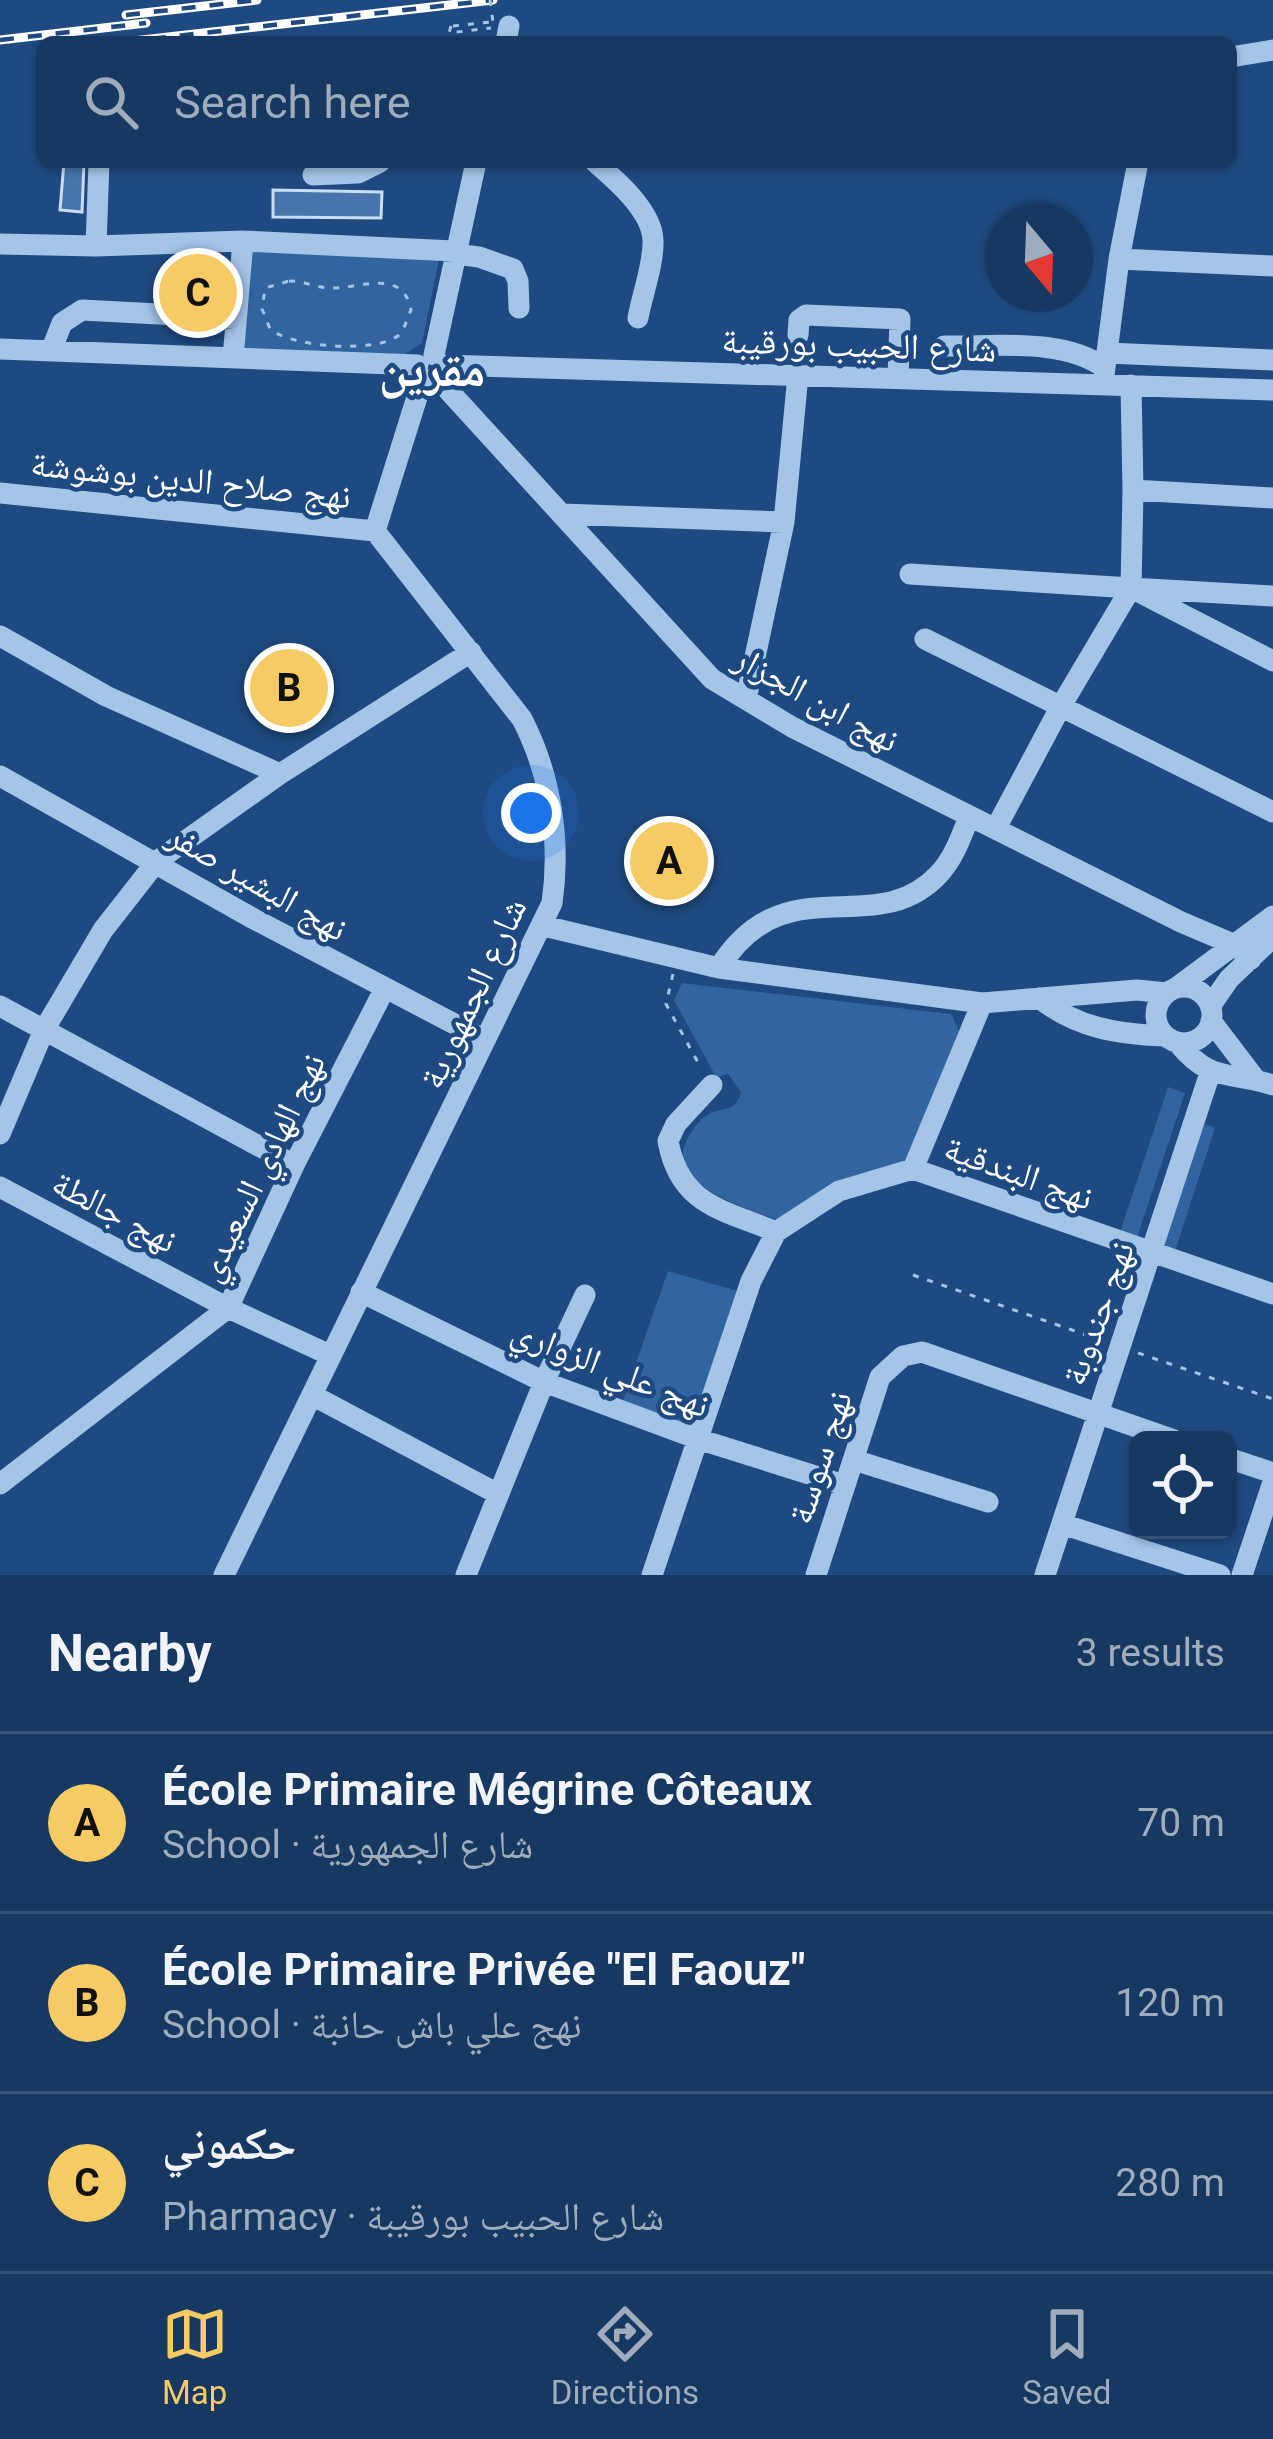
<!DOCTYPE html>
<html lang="en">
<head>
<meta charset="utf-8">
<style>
	:root { --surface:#173861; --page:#203f67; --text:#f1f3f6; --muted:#9eacbd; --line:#365276; --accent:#f7cb64 }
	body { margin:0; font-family:Roboto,"Noto Naskh Arabic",sans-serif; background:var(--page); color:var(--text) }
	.controls { position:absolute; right:36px; bottom:36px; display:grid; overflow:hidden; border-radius:18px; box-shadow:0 3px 9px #0004 }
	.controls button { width:108px; height:108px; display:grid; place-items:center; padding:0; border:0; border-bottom:3px solid var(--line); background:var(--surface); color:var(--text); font:60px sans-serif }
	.compass { position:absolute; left:985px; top:204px; width:108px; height:108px; border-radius:50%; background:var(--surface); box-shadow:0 3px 9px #0004; rotate:161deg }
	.you { position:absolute; left:531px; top:813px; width:42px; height:42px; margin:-30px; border:9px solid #fff; border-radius:50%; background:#1a73e8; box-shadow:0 0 0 18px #1a73e833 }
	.badge { display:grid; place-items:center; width:78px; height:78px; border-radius:50%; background:var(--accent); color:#111; font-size:39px; font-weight:700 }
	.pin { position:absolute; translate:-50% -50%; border:6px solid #fff; box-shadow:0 3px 12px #0006 }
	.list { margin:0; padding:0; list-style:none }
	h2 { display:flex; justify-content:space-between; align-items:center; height:156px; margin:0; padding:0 48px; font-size:51px }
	h2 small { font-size:39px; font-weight:400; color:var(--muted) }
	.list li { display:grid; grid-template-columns:78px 1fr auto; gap:36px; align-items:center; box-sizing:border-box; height:180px; padding:0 48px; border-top:3px solid var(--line) }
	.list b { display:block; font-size:45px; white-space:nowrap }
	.list p { margin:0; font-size:39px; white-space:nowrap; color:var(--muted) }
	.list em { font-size:39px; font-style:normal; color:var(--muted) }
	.icon { flex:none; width:66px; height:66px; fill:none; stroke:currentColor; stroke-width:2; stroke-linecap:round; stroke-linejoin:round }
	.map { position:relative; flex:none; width:1273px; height:1575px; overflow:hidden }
	.search { position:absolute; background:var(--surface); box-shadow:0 3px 9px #0004; left:36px; right:36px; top:36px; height:132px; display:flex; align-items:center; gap:30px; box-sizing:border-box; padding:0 42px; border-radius:18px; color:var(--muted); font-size:45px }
	.sheet { height:696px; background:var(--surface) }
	nav { display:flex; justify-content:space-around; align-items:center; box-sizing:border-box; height:168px; border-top:3px solid var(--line); background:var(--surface); font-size:33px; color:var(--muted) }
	nav a { display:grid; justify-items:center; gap:6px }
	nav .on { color:var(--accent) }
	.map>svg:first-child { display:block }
</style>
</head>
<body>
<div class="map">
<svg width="1273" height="1575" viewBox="0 0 1273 1575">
	<rect width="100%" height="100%" fill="#1f4a81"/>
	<path fill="#32649f" d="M238,250L440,254L422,343L401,357L243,351Z
		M682,983L951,1014L959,1031L905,1163L780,1221C749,1208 660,1185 688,1138C693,1129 698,1121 706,1116C721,1105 735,1115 741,1092L728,1074L716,1077L674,1000Z
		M1168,1087L1185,1093L1135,1244L1118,1238Z
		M1203,1124L1215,1128L1174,1254L1162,1250Z
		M668,1271L745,1293L700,1424L689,1429L622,1403Z"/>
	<path fill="#4774aa" stroke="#c8ddf6" stroke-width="3" d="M64,162H84L82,212L60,210Z
		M273,190L382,192L381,218L273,217Z"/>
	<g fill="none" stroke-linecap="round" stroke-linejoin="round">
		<path stroke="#a4c4e8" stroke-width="3" stroke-dasharray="6 9" stroke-linecap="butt" d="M451,26L449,33L491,28
			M453,26L491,22
			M289,281C303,281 314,287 328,288C357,290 403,266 411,310C407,318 405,329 399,335C377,354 290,347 270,329L262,309L265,288Z
			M673,974L666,1004L701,1068
			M913,1275L1101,1340
			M1138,1353L1273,1399"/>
		<path stroke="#a4c4e8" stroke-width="21" d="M506,42L509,26
			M1231,57L1273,50
			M595,162C616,180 652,211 653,240C654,264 642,295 638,318
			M313,175L358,173L380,162
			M0,244L96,246L243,241L454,251
			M96,246L99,162
			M454,254L479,257L513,269L518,281L519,308
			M1119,259L1273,266
			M798,335L799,320L806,315L900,319L898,378
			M944,346C995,347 1062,337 1105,368
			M0,349L418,365
			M51,351L62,323L82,310L235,318
			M1107,353L1273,360
			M434,355L476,162
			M233,358L243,241
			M444,365L1273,390
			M438,379L712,679L792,727L1181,922L1235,945L1251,959
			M1103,383L1119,259L1138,162
			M1131,385L1133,490L1273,498
			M1133,490L1131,588L1273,596
			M0,493L375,531
			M562,514L784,522
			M910,574L1131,588L1273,661
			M0,636L106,696L280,774
			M925,639L1273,812
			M746,699L784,522L798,375
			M0,776L254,919L485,1040
			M996,828L1061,706L1131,588
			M544,926L719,968L982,1003L1137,990L1167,993
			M719,968C785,862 875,943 939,874C954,858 961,837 969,817
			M1156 1015a28 28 0 1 1 56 0a28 28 0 1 1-56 0Z
			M1176,988L1273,916
			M1039,998C1077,1028 1117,1034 1165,1036
			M1211,1005L1229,979L1273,937
			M0,1006L294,1165
			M1211,1021L1256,1080
			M1177,1042C1212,1084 1226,1070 1273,1085
			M712,1085L676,1124L668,1141C680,1206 723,1209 776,1232
			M0,1134L44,1030L103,930L157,861L280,774L471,652
			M913,1169L1273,1294
			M913,1169L982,1003
			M0,1187L228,1308L330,1355
			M361,1292L544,1382L698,1439L844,1485
			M312,1395L498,1494
			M1228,1458L1273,1473
			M854,1460L988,1502
			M0,1484L228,1308L294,1165L384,990
			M1062,1524L1220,1575
			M224,1575L552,903C561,841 551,775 522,719L375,531L423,378
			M466,1575L544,1382L585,1295
			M652,1575L751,1281L776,1232L839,1191L913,1169
			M816,1575L880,1377L903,1356L922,1352L1174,1440
			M1045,1575L1210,1073
			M1242,1575L1273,1482"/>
		<defs>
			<path id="rail" d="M126,15L257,0
				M0,40L146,23
				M124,42L493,0"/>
		</defs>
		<use href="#rail" stroke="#fff" stroke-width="9"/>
		<use href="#rail" stroke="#1f4a81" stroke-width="4.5" stroke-dasharray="14" stroke-linecap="butt"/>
		<path stroke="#a4c4e8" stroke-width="3" stroke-dasharray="6 9" stroke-linecap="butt" d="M490,0L493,22"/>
	</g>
	<g text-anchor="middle" stroke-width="9" stroke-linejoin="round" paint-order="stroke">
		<g font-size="36" fill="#fff" stroke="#1f4a81">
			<text transform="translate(859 344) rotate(2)" y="13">شارع الحبيب بورقيبة</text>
			<text transform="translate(191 479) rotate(6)" y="13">نهج صلاح الدين بوشوشة</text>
			<text transform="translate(817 698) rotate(29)" y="13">نهج ابن الجزار</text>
			<text transform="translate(258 881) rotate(30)" y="13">نهج البشير صفر</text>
			<text transform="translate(472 993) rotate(-65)" y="13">شارع الجمهورية</text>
			<text transform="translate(260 1167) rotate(-64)" y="13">نهج الهادي السعيدي</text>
			<text transform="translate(1019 1172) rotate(20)" y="13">نهج البندقية</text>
			<text transform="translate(115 1211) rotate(28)" y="13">نهج جالطة</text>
			<text transform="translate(1097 1313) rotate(-70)" y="13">نهج جندوبة</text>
			<text transform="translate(611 1367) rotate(22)" y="13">نهج علي الزواري</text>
			<text transform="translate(819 1457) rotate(-72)" y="13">نهج سوسة</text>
		</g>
		<g font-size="48" font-weight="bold" fill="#fff" stroke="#1f4a81">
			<text x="432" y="386">مقرين</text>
		</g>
	</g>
</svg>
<div class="controls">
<button><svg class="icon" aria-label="locate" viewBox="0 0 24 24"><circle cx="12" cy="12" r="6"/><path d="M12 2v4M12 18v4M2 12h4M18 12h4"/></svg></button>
</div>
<svg class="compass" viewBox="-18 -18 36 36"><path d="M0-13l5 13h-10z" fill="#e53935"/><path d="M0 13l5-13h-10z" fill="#9eacbd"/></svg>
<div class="you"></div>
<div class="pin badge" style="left:669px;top:861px">A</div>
<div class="pin badge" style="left:289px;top:688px">B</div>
<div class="pin badge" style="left:198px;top:293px">C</div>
<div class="search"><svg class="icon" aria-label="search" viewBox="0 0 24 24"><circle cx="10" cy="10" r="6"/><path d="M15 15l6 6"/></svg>Search here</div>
</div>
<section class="sheet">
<h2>Nearby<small>3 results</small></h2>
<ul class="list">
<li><span class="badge">A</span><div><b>École Primaire Mégrine Côteaux</b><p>School · شارع الجمهورية</p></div><em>70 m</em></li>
<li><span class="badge">B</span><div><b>École Primaire Privée &quot;El Faouz&quot;</b><p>School · نهج علي باش حانبة</p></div><em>120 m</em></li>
<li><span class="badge">C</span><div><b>حكموني</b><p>Pharmacy · شارع الحبيب بورقيبة</p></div><em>280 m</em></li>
</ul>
</section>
<nav>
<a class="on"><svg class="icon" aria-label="map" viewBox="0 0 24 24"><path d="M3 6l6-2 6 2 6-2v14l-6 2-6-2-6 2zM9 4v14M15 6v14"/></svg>Map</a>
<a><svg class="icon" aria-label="directions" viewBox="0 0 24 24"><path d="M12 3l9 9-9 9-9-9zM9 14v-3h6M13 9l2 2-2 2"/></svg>Directions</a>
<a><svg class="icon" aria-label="saved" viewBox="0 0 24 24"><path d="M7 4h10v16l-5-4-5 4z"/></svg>Saved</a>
</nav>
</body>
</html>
